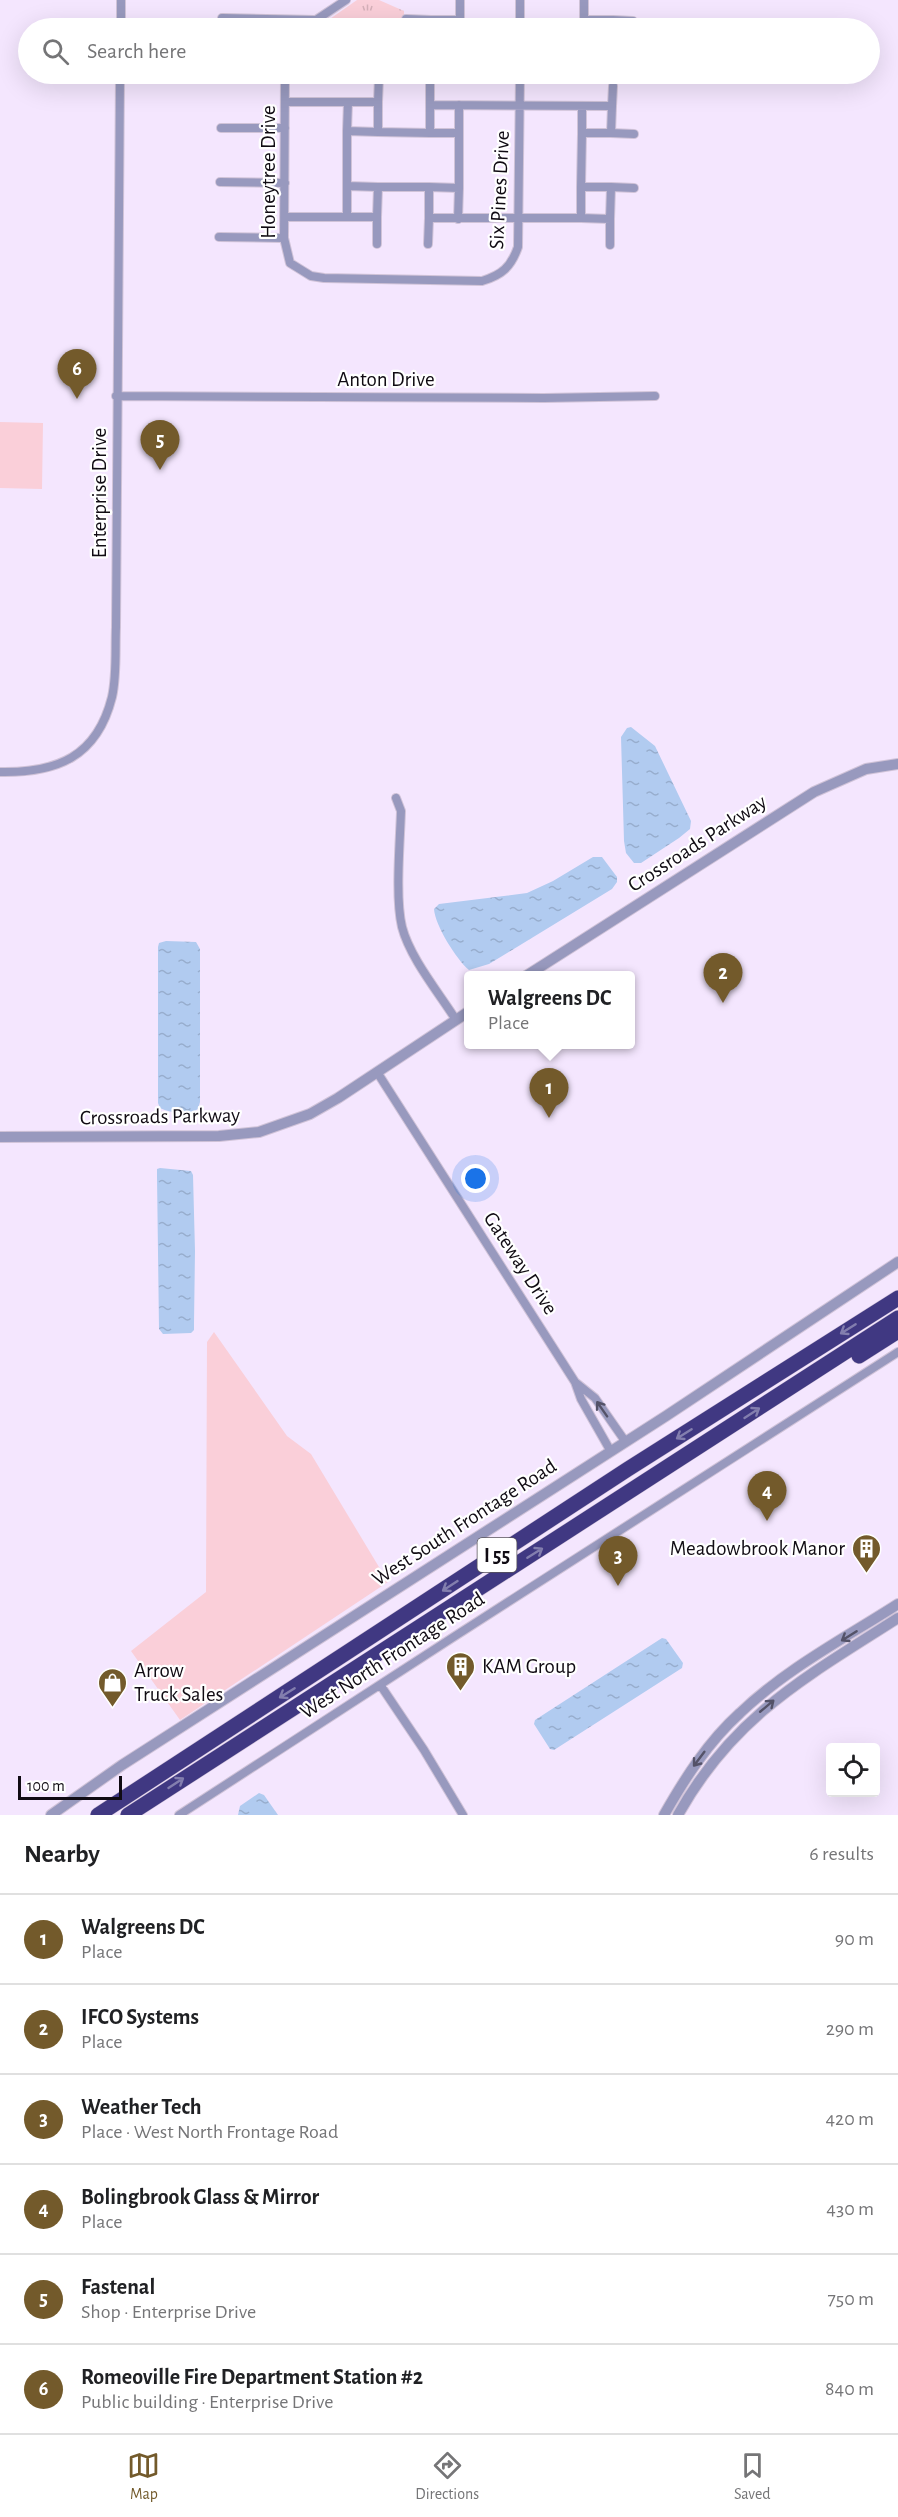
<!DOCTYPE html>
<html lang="en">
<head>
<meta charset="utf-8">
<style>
	:root { --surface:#fff; --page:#f2f2f2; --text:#202124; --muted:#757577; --line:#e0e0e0; --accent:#735a2b }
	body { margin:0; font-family:"Alegreya Sans",sans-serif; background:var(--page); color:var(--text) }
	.controls { position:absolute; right:18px; bottom:18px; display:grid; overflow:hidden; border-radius:6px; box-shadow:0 6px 24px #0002 }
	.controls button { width:54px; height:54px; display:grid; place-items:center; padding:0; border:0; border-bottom:2px solid var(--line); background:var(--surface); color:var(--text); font:30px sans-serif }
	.scale { position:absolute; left:18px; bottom:15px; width:104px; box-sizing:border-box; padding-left:6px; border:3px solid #100b13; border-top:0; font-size:16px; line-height:21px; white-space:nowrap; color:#100b13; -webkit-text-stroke:4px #fff; paint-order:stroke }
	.you { position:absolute; left:476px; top:1179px; width:21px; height:21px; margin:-15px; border:4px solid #fff; border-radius:50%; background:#1a73e8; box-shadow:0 0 0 9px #1a73e833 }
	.badge { display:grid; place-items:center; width:39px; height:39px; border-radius:50%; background:var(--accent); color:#fff; font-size:20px; font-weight:700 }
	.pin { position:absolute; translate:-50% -50px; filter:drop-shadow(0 2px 3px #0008) }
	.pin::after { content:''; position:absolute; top:32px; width:21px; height:18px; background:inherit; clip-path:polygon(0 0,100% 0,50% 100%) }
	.popup { position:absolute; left:464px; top:971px; width:171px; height:78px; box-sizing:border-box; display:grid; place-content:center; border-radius:6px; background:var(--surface); filter:drop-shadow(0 2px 4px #0005); font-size:20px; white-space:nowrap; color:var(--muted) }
	.popup b { font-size:22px; color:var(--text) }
	.popup::after { content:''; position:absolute; left:50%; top:100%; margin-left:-12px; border:12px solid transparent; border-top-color:var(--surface) }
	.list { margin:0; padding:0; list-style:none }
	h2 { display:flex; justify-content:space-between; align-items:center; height:78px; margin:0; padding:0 24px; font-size:26px }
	h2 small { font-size:20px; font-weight:400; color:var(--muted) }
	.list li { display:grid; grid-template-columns:39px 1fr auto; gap:18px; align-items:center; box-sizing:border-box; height:90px; padding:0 24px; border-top:2px solid var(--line) }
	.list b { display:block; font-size:22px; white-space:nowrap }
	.list p { margin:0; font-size:20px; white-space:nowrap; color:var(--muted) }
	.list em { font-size:20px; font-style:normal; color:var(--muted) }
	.icon { flex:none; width:33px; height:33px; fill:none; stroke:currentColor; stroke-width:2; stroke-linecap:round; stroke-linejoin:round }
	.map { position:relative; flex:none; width:898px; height:1815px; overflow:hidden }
	.search { position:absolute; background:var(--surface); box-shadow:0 6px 24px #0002; left:18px; right:18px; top:18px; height:66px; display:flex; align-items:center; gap:15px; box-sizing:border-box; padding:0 21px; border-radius:33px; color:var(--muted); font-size:22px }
	.sheet { height:618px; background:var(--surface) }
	nav { display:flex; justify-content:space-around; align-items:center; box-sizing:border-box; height:84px; border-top:2px solid var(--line); background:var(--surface); font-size:16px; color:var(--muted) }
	nav a { display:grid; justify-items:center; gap:3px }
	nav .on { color:var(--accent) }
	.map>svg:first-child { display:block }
</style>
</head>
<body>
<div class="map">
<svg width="898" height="1815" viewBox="0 0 898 1815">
	<defs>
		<pattern id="park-tufts" width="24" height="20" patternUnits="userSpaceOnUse" patternTransform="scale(1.5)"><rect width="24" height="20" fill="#facfd9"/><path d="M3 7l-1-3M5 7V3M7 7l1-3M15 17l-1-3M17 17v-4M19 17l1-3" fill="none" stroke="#d5b0b9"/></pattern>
		<pattern id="water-ripples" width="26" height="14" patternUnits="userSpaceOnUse" patternTransform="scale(1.5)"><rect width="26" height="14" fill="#b1cbf0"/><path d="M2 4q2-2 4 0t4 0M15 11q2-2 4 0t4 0" fill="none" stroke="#97adcd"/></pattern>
	</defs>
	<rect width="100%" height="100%" fill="#f4e6fe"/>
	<path fill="#facfd9" d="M0,422L43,423L42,489L0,488Z
		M214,1332L287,1436L311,1454L388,1582L180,1720L131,1651L206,1592L207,1342Z"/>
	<path fill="url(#park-tufts)" d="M357,0H379L404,11V28H317Z"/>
	<path fill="url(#water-ripples)" d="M631,727L655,746L691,821L690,829L679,838L641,863H634L626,853L624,841L621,737L627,728Z
		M593,857H602L617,877V882L612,889L489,964L469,970C456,959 435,925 434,909L439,904L527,893L553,881Z
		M166,941L196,942L200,949V1102L198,1109C189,1115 170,1113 160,1108L158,1103V947L159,943Z
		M160,1168L191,1171L193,1175L195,1251L194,1324V1330L191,1333L163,1334L159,1329L157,1176V1169Z
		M662,1638L666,1639L683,1663L682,1668L554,1750L550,1749L534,1724L535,1720Z
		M259,1793L264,1795L278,1815H238L240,1806Z"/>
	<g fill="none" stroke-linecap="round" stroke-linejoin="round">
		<defs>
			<path id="minor" d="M520,0V28
				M222,18L314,20
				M406,19L431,20
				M460,20V0
				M584,20V0
				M613,20L633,21
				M121,28V0
				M304,28L346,0
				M431,28V20H460V28
				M584,28V20H613V28
				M226,74H285
				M285,74L284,238L290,263L311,276L324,278L482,281C502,275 511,267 518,247L520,74
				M285,102H378V132L347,131L348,102
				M378,102L379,77
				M430,105V74
				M459,105V133H430V105L612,106L611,133H582V106
				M612,106L613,86
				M221,128H285
				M378,132L430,133
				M611,133L634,134
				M220,182L285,183
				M347,186V131
				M378,187H429
				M581,187L582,133
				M611,187L634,188
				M459,188V133
				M285,217H377L378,187L347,186V217
				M458,219L459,188L429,187V218H581V187H611L610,219L581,218
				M219,237L284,238
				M377,244V217
				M428,244L429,218
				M610,245V219
				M116,396L544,398L655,396
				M0,772C57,773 97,757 112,697C117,675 115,650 116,627L120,74
				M396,798L401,811C400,843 395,898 402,927C410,958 439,993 456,1020
				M377,1072L575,1382L581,1399L610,1450
				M575,1382L595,1398L625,1441
				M381,1686L424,1750L463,1815
				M179,1815L452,1638L898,1352"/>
			<path id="tertiary" d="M526,976L814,792L866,769L898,764
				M0,1137L219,1136L259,1132L310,1114L338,1098L468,1012
				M51,1815L122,1765L666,1416L898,1262
				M664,1815C685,1778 708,1742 740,1713C786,1669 845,1638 898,1604
				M678,1815C733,1716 806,1677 898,1618"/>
			<path id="motorway" d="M859,1356L898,1331
				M98,1815L628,1469L898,1298
				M128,1815L898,1318"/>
		</defs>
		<use href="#minor" stroke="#d0c3d8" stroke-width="10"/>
		<use href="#tertiary" stroke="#d0c3d8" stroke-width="12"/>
		<use href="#motorway" stroke="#d0c3d8" stroke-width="16"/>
		<use href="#minor" stroke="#9899be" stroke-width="8"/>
		<use href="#tertiary" stroke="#9899be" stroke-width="10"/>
		<use href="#motorway" stroke="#403882" stroke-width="15"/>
	</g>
	<defs><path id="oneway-shaft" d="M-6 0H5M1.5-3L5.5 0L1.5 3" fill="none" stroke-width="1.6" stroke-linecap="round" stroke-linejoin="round" transform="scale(1.5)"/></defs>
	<g stroke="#837eae">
		<use href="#oneway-shaft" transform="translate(848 1329) rotate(148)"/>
		<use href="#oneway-shaft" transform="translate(752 1413) rotate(-33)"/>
		<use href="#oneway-shaft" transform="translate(684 1434) rotate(148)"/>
		<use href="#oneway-shaft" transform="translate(535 1553) rotate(-32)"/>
		<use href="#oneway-shaft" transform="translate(450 1586) rotate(147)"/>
		<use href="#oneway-shaft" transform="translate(287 1693) rotate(148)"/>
		<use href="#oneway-shaft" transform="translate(176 1783) rotate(-33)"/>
	</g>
	<g stroke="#545268">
		<use href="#oneway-shaft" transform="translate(602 1409) rotate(-125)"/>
		<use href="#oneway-shaft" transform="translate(849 1636) rotate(148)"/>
		<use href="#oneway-shaft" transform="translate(767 1706) rotate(-40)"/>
		<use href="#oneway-shaft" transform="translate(699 1759) rotate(127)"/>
	</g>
	<defs>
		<symbol id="building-pin" viewBox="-11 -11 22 30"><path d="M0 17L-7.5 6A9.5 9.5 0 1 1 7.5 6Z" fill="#735a2b" stroke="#fff"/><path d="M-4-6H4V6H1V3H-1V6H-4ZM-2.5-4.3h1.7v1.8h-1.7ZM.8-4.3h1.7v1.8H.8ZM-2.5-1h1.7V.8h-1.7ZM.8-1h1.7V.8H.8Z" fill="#fff"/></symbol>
		<symbol id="shop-pin" viewBox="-11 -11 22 30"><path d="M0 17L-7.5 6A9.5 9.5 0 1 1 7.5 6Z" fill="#735a2b" stroke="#fff"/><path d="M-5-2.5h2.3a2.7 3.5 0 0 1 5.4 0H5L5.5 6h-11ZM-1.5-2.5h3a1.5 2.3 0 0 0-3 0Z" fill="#fff"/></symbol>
	</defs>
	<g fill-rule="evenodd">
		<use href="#building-pin" x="850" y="1532" width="33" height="45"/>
		<use href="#building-pin" x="444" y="1650" width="33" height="45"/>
		<use href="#shop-pin" x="96" y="1666" width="33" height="45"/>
	</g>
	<g text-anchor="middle" stroke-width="4.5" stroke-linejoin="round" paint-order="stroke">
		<rect fill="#fff" stroke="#58545a" stroke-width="1.5" x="477.5" y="1538" width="39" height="34" rx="4.5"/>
		<g font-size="20" font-weight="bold" fill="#100b13">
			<text x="497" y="1562">I 55</text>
		</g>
		<g font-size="21" fill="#100b13" stroke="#fff">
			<text transform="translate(268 172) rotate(-90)" y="7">Honeytree Drive</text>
			<text transform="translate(499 190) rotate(-87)" y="7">Six Pines Drive</text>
			<text x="386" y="386">Anton Drive</text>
			<text transform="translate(99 493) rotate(-90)" y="7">Enterprise Drive</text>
			<text transform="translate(697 843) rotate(-33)" y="7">Crossroads Parkway</text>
			<text transform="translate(160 1116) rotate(-1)" y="7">Crossroads Parkway</text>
			<text transform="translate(521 1263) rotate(57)" y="7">Gateway Drive</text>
			<text transform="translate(464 1522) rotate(-33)" y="7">West South Frontage Road</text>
			<text transform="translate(392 1655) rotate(-33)" y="7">West North Frontage Road</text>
		</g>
		<g font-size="21" fill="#100b13" stroke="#fff" text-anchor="start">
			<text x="845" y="1555" text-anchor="end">Meadowbrook Manor</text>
			<text x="482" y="1673">KAM Group</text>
			<text x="134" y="1677">Arrow<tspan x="134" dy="24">Truck Sales</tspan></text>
		</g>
	</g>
</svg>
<div class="controls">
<button><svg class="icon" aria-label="locate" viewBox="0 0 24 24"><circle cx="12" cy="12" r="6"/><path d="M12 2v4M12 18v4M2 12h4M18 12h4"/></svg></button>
</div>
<div class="scale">100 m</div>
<div class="you"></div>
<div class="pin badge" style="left:549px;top:1118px">1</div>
<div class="popup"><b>Walgreens DC</b>Place</div>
<div class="pin badge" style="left:723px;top:1003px">2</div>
<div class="pin badge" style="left:618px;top:1586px">3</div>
<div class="pin badge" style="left:767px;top:1521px">4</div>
<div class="pin badge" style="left:160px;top:470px">5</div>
<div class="pin badge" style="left:77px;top:399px">6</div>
<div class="search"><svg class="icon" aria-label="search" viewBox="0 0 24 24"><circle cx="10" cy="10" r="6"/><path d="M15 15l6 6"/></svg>Search here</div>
</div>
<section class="sheet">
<h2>Nearby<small>6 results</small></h2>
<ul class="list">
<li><span class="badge">1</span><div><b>Walgreens DC</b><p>Place</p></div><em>90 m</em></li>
<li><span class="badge">2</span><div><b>IFCO Systems</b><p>Place</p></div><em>290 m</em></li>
<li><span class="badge">3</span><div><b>Weather Tech</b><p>Place · West North Frontage Road</p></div><em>420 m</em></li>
<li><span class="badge">4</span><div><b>Bolingbrook Glass &amp; Mirror</b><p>Place</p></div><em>430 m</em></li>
<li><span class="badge">5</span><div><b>Fastenal</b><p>Shop · Enterprise Drive</p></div><em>750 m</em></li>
<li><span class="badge">6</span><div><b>Romeoville Fire Department Station #2</b><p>Public building · Enterprise Drive</p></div><em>840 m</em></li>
</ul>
</section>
<nav>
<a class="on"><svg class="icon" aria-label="map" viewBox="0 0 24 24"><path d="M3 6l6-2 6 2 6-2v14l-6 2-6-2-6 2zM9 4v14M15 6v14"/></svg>Map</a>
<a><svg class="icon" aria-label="directions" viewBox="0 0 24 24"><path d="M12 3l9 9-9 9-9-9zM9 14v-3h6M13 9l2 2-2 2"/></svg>Directions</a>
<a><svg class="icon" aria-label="saved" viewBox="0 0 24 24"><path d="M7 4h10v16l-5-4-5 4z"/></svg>Saved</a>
</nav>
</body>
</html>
